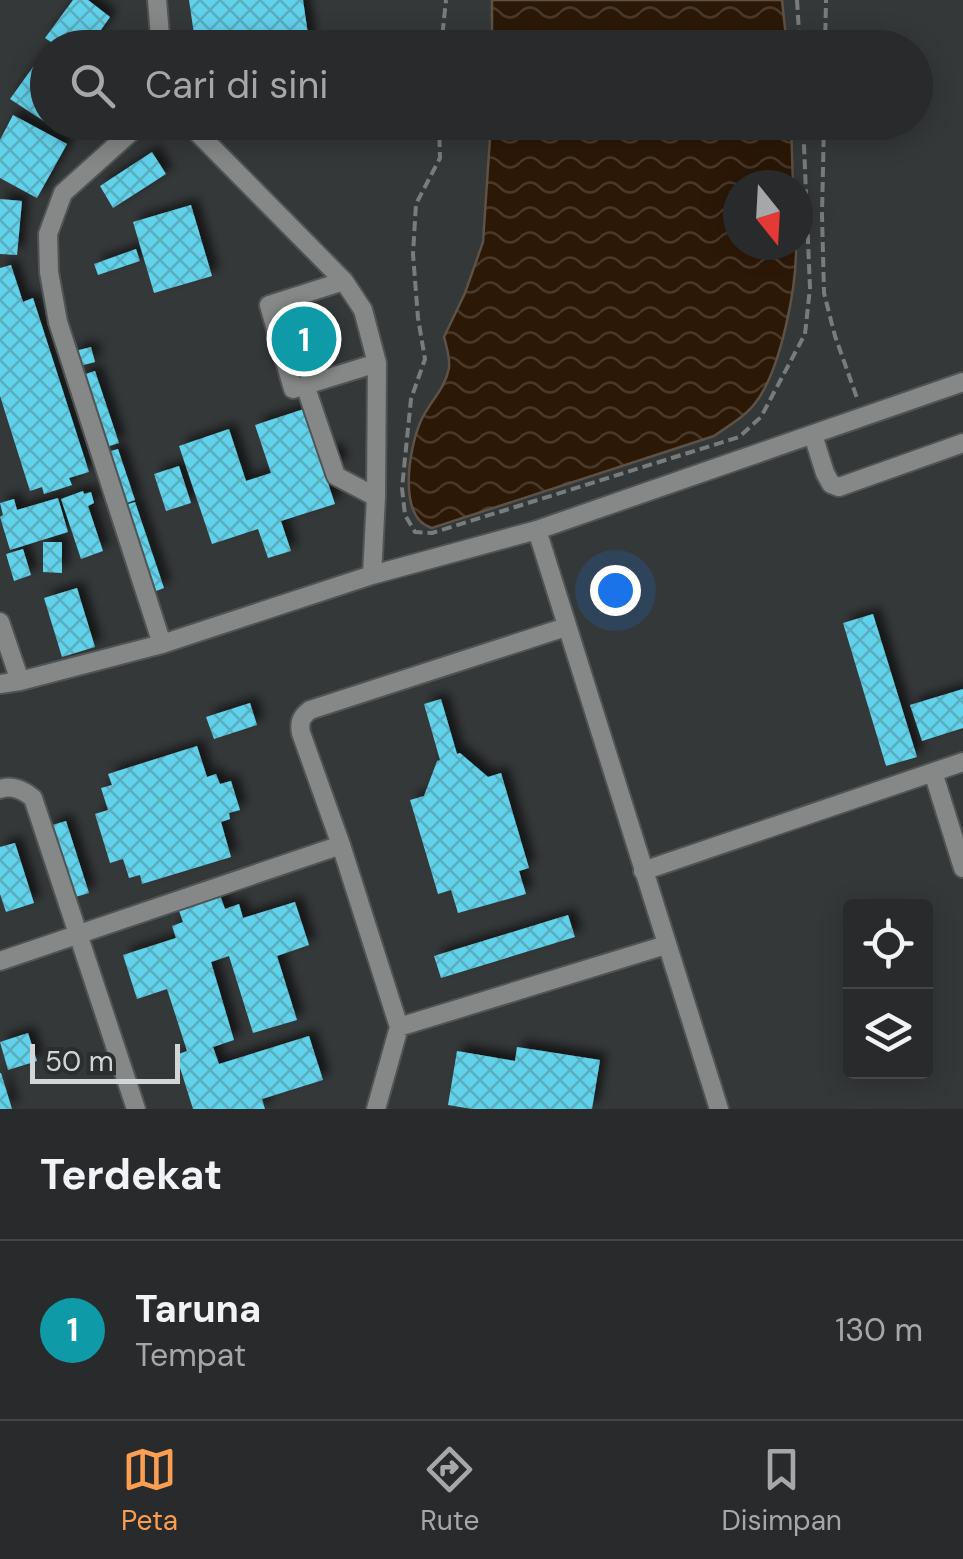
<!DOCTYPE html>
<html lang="id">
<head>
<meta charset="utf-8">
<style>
	:root { --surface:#282a2b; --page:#303233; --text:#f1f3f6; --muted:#a5a7a9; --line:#444647; --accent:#fb9e51 }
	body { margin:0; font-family:"DM Sans",sans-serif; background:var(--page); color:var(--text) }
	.controls { position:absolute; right:30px; bottom:30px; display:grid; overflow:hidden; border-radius:10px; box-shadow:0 5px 25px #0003 }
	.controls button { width:90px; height:90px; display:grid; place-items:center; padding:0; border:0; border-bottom:2px solid var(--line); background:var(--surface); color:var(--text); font:50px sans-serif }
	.compass { position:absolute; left:723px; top:170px; width:90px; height:90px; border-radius:50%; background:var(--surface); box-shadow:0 5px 25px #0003; rotate:162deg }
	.scale { position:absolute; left:30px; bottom:25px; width:150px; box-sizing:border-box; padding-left:10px; border:5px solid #d3d6d6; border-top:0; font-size:28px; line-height:35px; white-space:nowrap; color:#d3d6d6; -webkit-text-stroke:8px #2b2e2f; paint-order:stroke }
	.you { position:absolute; left:615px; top:590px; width:35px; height:35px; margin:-25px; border:8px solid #fff; border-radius:50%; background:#1a73e8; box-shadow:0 0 0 15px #1a73e833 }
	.badge { display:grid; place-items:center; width:65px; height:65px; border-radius:50%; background:var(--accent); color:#fff; font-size:32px; font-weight:700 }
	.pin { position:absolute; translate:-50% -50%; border:5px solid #fff; box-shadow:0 2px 10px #0006 }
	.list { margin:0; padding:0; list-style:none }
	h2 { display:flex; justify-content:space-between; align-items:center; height:130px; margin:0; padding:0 40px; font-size:42px }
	h2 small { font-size:32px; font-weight:400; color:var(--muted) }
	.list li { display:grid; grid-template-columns:65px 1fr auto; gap:30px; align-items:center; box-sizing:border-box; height:180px; padding:0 40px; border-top:2px solid var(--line) }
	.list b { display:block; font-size:38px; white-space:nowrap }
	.list p { margin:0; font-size:32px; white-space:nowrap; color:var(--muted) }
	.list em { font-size:32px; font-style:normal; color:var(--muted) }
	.icon { flex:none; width:55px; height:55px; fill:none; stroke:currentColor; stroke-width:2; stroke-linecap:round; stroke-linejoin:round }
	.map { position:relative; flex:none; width:963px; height:1109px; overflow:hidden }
	.search { position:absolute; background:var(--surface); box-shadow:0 5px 25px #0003; left:30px; right:30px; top:30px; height:110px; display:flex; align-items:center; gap:25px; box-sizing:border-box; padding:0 35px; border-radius:55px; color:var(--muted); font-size:38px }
	.sheet { height:310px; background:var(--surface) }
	nav { display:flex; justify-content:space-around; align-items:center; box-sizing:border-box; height:140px; border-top:2px solid var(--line); background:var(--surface); font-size:28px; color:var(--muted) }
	nav a { display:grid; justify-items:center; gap:5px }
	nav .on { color:var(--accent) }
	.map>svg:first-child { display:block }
</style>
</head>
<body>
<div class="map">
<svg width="963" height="1109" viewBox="0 0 963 1109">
	<defs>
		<pattern id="water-waves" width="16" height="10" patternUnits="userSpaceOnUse" patternTransform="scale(2.5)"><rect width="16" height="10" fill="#2c1807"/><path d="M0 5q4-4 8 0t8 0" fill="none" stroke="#4a392a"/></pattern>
		<pattern id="building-cross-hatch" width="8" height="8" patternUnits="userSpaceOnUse" patternTransform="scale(2.5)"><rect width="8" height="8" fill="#62d2eb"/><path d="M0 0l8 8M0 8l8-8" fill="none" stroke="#59aec0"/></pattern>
		<filter id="shadow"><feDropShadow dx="7" dy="-7" stdDeviation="5" flood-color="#0009"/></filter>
	</defs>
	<rect width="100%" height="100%" fill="#353839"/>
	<path fill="url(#water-waves)" stroke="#5e5145" stroke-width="2.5" d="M492,0H782L787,47H492Z
		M491,123H791L793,185H738V245H796C797,286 781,369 756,402C746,416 728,426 714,436L432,528C397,518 409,449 420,423C428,403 445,390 449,368C450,357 447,348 444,337L465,293L483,242Z"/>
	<path fill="url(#building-cross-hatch)" filter="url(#shadow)" d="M73,0H88L110,17L91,44L95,48H48V122H57L53,127L10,99L51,42L45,38Z
		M189,0H303L310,48H196Z
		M13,115L67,144L37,198L0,178V140Z
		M152,152L166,174L113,208L100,186Z
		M0,199L22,201L17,255L0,254Z
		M191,205L212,276L154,293L133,222Z
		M136,249L140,261L98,275L94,264Z
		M11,265L23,302L33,298L89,472L69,478L72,485L44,494L42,487L30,491L0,396V268Z
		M91,347L95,362L76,367L71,352Z
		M95,371L119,443L103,448L79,376Z
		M304,409L319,455L336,450L341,465L324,471L335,504L281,521L291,551L268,558L258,529L212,544L179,446L229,429L246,481L271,473L255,425Z
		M118,449L135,500L121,505L104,453Z
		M179,466L191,503L166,511L154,474Z
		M83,491L84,494L91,492L94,503L88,506L103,551L81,559L61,499Z
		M58,498L68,532L10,550L0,517L3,515L0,503L14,499L17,510Z
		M135,502L164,588L151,593L122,506Z
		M43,542H62V573L43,572Z
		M23,549L31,575L14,581L6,554Z
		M77,588L95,647L62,657L44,598Z
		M873,614L917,757L886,766L843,623Z
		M963,689V728L922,741L910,705Z
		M441,699L457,754L460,753L488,777L501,773L529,868L519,871L526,894L458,913L451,890L438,894L410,800L424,796L437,761L440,760L424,704Z
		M250,703L257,725L214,739L206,717Z
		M197,746L207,777L216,774L220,784L231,781L240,810L229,813L230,819L221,822L231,857L142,884L140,875L129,878L123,859L110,863L95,814L108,810L101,788L112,785L108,774Z
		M66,821L89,893L72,898L49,826Z
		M15,843L34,903L6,912L0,894V847Z
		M220,895L225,909L239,904L243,918L295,902L309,945L277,956L297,1020L253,1033L229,956L211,962L234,1040L213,1047L219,1064L309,1036L323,1080L262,1099L265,1109H193L176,1055L187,1051L167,989L137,999L123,955L176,938L172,926L183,922L178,908Z
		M568,915L575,937L441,978L434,956Z
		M28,1033L37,1061L8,1070L0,1042Z
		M517,1047L600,1060L592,1109H472L448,1105L457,1051L515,1061Z
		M0,1073H1L12,1109H0Z"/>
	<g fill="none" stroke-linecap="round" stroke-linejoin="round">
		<defs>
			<path id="minor" d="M157,0L161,48
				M142,122L63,193L48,234L49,272L58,322L162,644
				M187,122L344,281L363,310L377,363L376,497L372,575
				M344,281L269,305L293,389L377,363
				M305,385L336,476L376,497
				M813,435L825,473L831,484L839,487L963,443
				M537,530L963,382
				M0,622L20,681
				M0,684L20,681L162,644L372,575L537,530L719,1109
				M933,772L963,868
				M0,789C13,785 23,790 33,798L136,1109
				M643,871L963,762
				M0,961L341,845
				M399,1027L341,845L301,733C299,722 301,717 310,710L566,627
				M376,1109L399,1027L666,945"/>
		</defs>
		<use href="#minor" stroke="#515455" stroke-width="22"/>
		<path stroke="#797c7d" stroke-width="4" stroke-dasharray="10 5" stroke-linecap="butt" d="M797,0L800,48
			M441,48L446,0
			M825,48L826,0
			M439,122L440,158L416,204L413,254L418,318L425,359L411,399L402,488L405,515L415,532L432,533L739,437L761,417L805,334L810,288L803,122
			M824,122L822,215L824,293L835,336L857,398"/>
		<use href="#minor" stroke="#868888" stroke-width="18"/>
	</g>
</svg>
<div class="controls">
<button><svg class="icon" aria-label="locate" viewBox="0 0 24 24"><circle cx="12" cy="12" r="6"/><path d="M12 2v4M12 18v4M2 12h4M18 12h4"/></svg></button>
<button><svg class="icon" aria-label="layers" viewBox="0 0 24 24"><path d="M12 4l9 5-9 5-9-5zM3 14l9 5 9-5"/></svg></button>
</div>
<svg class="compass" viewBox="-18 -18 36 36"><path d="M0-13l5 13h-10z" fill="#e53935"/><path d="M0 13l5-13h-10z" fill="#a5a7a9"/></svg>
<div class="scale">50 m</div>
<div class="you"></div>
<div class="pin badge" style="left:304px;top:339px;background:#0f9aa8">1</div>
<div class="search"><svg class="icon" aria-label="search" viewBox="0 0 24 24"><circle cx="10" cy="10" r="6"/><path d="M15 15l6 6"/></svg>Cari di sini</div>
</div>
<section class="sheet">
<h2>Terdekat<small></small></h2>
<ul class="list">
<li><span class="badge" style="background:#0f9aa8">1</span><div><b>Taruna</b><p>Tempat</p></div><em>130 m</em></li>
</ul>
</section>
<nav>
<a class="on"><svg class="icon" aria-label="map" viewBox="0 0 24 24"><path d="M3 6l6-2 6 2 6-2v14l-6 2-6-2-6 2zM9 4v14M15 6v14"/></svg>Peta</a>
<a><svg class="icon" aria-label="directions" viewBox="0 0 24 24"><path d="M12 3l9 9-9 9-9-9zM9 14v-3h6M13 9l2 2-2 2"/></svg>Rute</a>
<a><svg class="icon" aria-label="saved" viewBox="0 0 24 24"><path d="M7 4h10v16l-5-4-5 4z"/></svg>Disimpan</a>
</nav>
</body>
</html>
